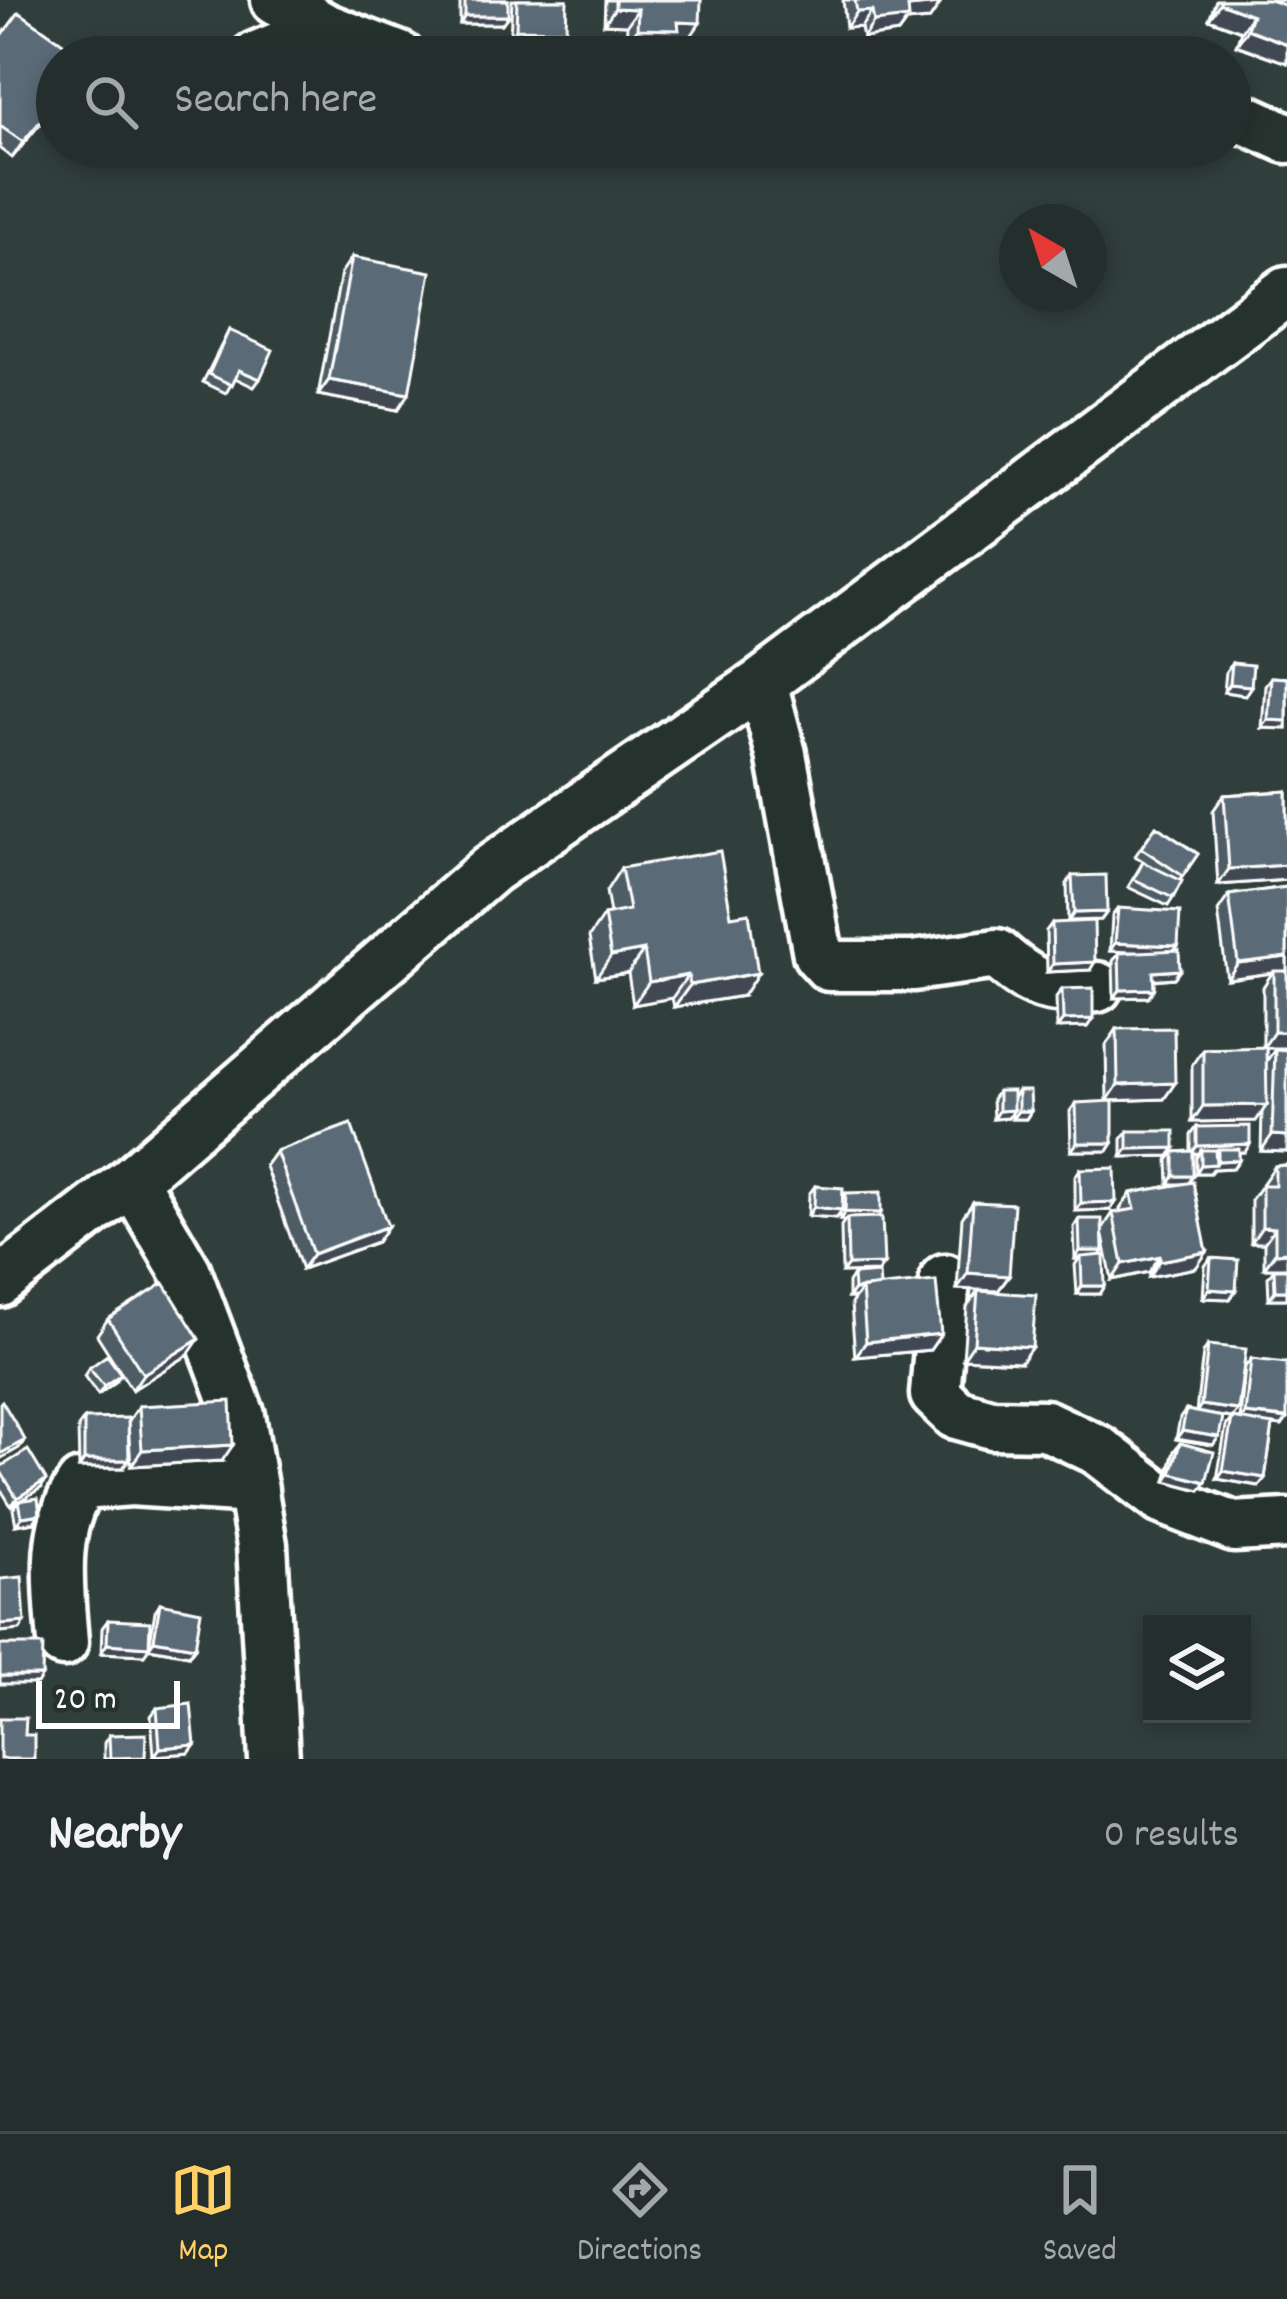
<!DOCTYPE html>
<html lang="en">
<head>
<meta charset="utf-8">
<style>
	:root { --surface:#242e2d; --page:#303a39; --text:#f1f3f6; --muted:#a3a8aa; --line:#414a49; --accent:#ffd166 }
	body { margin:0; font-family:Dekko,sans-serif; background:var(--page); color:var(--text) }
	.controls { position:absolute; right:36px; bottom:36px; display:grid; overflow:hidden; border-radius:0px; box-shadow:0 6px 18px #0003 }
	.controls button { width:108px; height:108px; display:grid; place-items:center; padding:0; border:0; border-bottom:3px solid var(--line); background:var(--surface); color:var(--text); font:60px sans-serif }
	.compass { position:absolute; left:999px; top:204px; width:108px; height:108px; border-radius:50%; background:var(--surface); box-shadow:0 6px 18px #0003; rotate:321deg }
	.scale { position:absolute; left:36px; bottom:30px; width:144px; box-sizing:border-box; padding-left:12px; border:6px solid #fff; border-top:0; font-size:33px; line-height:42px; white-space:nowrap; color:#fff; -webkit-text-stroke:9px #26332d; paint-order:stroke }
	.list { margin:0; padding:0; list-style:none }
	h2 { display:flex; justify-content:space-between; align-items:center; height:156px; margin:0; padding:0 48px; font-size:51px }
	h2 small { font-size:39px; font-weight:400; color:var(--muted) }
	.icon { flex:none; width:66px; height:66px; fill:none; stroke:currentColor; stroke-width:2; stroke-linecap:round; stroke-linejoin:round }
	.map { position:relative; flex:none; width:1287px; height:1759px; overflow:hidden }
	.search { position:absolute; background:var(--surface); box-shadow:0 6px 18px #0003; left:36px; right:36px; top:36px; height:132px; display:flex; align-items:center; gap:30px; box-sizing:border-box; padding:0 42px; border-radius:66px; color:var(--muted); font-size:45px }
	.sheet { height:372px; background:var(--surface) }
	nav { display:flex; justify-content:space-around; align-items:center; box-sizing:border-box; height:168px; border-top:3px solid var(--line); background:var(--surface); font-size:33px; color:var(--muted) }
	nav a { display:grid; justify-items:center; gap:6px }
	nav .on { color:var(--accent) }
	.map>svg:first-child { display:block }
</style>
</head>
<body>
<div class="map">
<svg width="1287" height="1759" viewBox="0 0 1287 1759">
	<rect width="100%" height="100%" fill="#303e3c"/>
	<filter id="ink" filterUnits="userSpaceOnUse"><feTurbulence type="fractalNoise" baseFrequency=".00833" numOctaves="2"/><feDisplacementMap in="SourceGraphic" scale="24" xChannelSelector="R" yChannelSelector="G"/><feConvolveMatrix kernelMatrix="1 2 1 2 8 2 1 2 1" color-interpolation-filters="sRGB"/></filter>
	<g filter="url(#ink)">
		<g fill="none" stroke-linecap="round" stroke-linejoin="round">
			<defs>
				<path id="minor" d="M276,0L325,28L400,57
					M255,57L325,28
					M1230,112L1287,138
					M762,683L781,754L818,954L829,966H913L997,954C1034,987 1048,990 1097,987
					M132,1180L186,1272L240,1416L262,1545L274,1759
					M945,1279L935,1394L956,1414L992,1424L1045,1425L1098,1450L1162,1499L1234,1527L1287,1524
					M0,1282L132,1180L491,869L762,683L1287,291
					M63,1642C59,1590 50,1530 81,1485L131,1481L253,1489"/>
			</defs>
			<use href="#minor" stroke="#fff" stroke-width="57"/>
			<use href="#minor" stroke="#26332d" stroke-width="48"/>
		</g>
		<path fill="#4d5b65" stroke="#fff" stroke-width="3" d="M460,0H508L502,24H460Z
			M512,0H567L560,38L510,37Z
			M605,0H701L689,39L673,38L668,46L626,45L627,25L604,24Z
			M843,0H940V4L929,20L906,22L898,33L863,38L861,27L846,28Z
			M1216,0H1287V63L1236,45L1241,31L1209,19Z
			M0,38L57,103L12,158L0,149Z
			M352,257L398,410L318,395L341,273Z
			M229,330L260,379L254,387L235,378L226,393L203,382Z
			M1232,663L1251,686L1245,695L1224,692L1226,671Z
			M1271,677L1287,678V729L1262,728L1265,685Z
			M1287,791V880L1218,885L1213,811L1224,795Z
			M1156,826L1198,854L1180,880L1173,898L1168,906L1128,887L1143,862L1146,863L1135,856Z
			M621,868L743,996L674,1007L672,998L633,1005L628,973L596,978L589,937L604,915L610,914L606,891Z
			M1072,876L1107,912L1101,920L1068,921L1067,884Z
			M1287,887V1048H1266V1062L1275,1049L1287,1152L1261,1151L1262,1111L1256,1121L1192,1122V1065L1203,1049L1263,1048V987L1272,973L1227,979L1218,911L1229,895Z
			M1118,908L1178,946L1175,951L1180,970L1174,978L1154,980V989L1148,997L1114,998L1113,961L1119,953L1137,952L1110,951L1112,916Z
			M1052,923L1090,970L1047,972L1046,931Z
			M1062,989L1093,1019L1087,1027L1057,1028L1056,997Z
			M1117,1029L1175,1083L1164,1099L1107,1101L1106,1045Z
			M998,1091L1013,1098L1018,1091L1031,1111L1026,1119H1012V1111L1008,1118L993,1119L992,1099Z
			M1076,1103L1113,1143L1108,1151H1071L1070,1111Z
			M1197,1127L1245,1152H1239V1160L1233,1168L1213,1169L1210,1173H1196V1158L1199,1153L1193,1154L1189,1182L1196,1268L1149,1277V1272L1112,1280L1103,1236L1100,1255L1105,1286L1100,1294H1077L1075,1265L1079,1259H1075L1074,1227L1079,1219L1103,1228L1113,1213L1121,1212L1120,1209L1131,1193L1181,1184H1169L1168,1160L1174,1152L1191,1151V1135Z
			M1128,1131L1175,1148L1169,1156L1122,1157V1139Z
			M276,1151L388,1226L377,1242L302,1269L265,1166Z
			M1287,1165V1268H1264V1243H1251V1200L1275,1166Z
			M1080,1169L1110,1210L1075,1211V1177Z
			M815,1186L843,1197L846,1193L878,1217V1272L842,1273L841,1226L845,1220H840V1213L836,1218L808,1216L809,1194Z
			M973,1202L1009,1276L998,1291L957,1289L962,1218Z
			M1211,1258L1236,1291L1230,1299L1203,1298L1205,1266Z
			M1274,1269H1287V1299H1269L1268,1277Z
			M853,1275L880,1286L941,1334L930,1350L855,1357L851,1304L855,1298H848V1283Z
			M978,1291L1021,1362L963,1359L967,1307Z
			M108,1319L188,1355L132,1390L97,1335Z
			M1208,1345L1238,1410L1232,1418L1240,1419L1245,1367L1251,1359L1287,1419L1282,1426L1273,1425L1265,1478L1259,1486L1217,1479L1226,1426L1232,1418L1223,1417L1213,1445L1176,1439L1180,1418L1186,1410L1196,1412L1203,1353Z
			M89,1368L121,1374L115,1382L98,1395L84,1376Z
			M139,1406L222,1461L131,1466L128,1422Z
			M84,1419L123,1468H79L78,1427Z
			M1180,1443L1206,1482L1200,1490L1166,1481L1174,1451Z
			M0,1467L41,1488L19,1501L40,1514L34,1522L16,1525L13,1509L19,1501L11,1506L0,1488Z
			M160,1603L195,1647L189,1655L149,1648L144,1655L101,1653L102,1628L108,1620L150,1642L155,1611Z
			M157,1708L195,1745L189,1753L154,1756L151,1716Z
			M109,1735L144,1759H104V1743Z"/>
		<path fill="#3f4a53" stroke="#fff" stroke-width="3" d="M1220,3L1252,15L1241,31L1209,19Z
			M940,4L929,20L906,22L898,33L863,38L874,22L908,7Z
			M615,8L638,9L627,25L604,24Z
			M872,11L861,27L846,28L857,12Z
			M465,16H508L502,24H460Z
			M678,22L700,23L689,39L673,38L668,46L626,45L637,29Z
			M516,29L566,30L560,38L510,37Z
			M1247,29L1287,44V63L1236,45Z
			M57,101V103L12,158L23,142Z
			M329,380L409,394L398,410L318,395Z
			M1230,684L1251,686L1245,695L1224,692Z
			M1268,720L1287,721V729L1262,728Z
			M1287,865V880L1218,885L1229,869Z
			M1107,912L1101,920L1068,921L1074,913Z
			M1115,943L1178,946L1172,954L1110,951Z
			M644,950L628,973L596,978L611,956Z
			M1287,957V971L1227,979L1238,963Z
			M1095,962L1090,970L1047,972L1053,964Z
			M1180,970L1174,978L1148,980L1153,972Z
			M758,973L743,996L674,1007L690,985Z
			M688,975L672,998L633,1005L649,982Z
			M1154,989L1148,997L1114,998L1120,990Z
			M1093,1019L1087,1027L1057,1028L1063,1020Z
			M1274,1032H1287V1048H1263Z
			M1175,1083L1164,1099L1107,1101L1118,1085Z
			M1267,1105L1256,1121L1192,1122L1203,1106Z
			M1013,1110L1008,1118L993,1119L998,1111Z
			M1018,1111H1031L1026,1119H1012Z
			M1272,1135L1287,1136V1152L1261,1151Z
			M1077,1143H1113L1108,1151H1071Z
			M1250,1144L1245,1152L1218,1153V1149L1216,1153L1201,1150L1199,1153L1191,1154L1197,1146Z
			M1175,1148L1169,1156L1122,1157L1128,1149Z
			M1239,1160L1233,1168L1213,1169L1210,1173H1196L1201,1165L1216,1164L1218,1161Z
			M1174,1176H1193L1188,1184H1169Z
			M1116,1202L1110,1210L1075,1211L1081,1203Z
			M814,1207L842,1210L836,1218L808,1216Z
			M845,1212L881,1213L876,1221L840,1220Z
			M388,1226L377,1242L302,1269L313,1254Z
			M1262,1227L1275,1228L1264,1243H1251Z
			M1080,1251H1103L1098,1259H1075Z
			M1207,1252L1196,1268L1149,1277L1160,1261Z
			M1287,1252V1268H1264L1275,1253Z
			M1160,1256L1149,1272L1112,1280L1123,1264Z
			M884,1264L878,1272L842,1273L848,1265Z
			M968,1273L1009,1276L998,1291L957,1289Z
			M1082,1286H1105L1100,1294H1077Z
			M1209,1289L1236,1291L1230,1299L1203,1298Z
			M854,1290H861L855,1298H848Z
			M1275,1291H1287V1299H1269Z
			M941,1334L930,1350L855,1357L866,1342Z
			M199,1339L188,1355L132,1390L143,1374Z
			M974,1343L1032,1347L1021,1362L963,1359Z
			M121,1374L115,1382L98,1395L104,1386Z
			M1201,1405L1238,1410L1232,1418L1196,1413Z
			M1245,1414L1287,1419L1282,1426L1239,1422Z
			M1182,1431L1219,1437L1213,1445L1176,1439Z
			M25,1440L19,1448L0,1459V1454Z
			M233,1445L222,1461L131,1466L142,1450Z
			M84,1460H129L123,1468H79Z
			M1223,1471L1265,1478L1259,1486L1217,1479Z
			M1171,1473L1206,1482L1200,1490L1166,1481Z
			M46,1480L41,1488L11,1506L17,1498Z
			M40,1514L34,1522L16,1525L22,1517Z
			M25,1622L20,1630L0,1632V1624Z
			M154,1640L195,1647L189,1655L149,1648L144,1655L101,1653L107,1644L149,1647Z
			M0,1676H42L37,1684H0Z
			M195,1745L189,1753L154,1756L160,1748Z"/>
		<path fill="#5a6a76" stroke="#fff" stroke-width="3" d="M465,0H508V16H465Z
			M517,0H567L566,30L516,29Z
			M615,0H701L700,23L678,22L679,30L637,29L638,9L615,8Z
			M855,0H940V4L908,7L909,18L874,22L872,11L857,12Z
			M1221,0H1270L1287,6V44L1247,29L1252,15L1220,3Z
			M19,12L83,57H57V101L23,142L0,126V38Z
			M352,257L431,272L409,394L329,380Z
			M229,330L273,350L260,379L239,370L232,385L209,374Z
			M1232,663L1253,665L1251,686L1230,684Z
			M1271,677L1287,678V721L1268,720Z
			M1287,791V865L1229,869L1224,795Z
			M1156,826L1198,854L1183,876L1141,848Z
			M720,851L731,916L749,913L758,973L690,985L688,975L649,982L644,950L611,956L604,915L629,910L621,868Z
			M1143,862L1182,881L1173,898L1134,879Z
			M1106,875L1107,912L1074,913L1072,876Z
			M1287,887V957L1238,963L1229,895Z
			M1118,908L1180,912L1178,946L1115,943Z
			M1094,921L1095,962L1053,964L1052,923Z
			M1179,950L1180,970L1153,972L1154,989L1120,990L1119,953Z
			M1274,971H1287V1032H1274Z
			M1093,988V1019L1063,1020L1062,989Z
			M1174,1028L1175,1083L1118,1085L1117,1029Z
			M1266,1047L1267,1105L1203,1106V1049Z
			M1275,1049L1287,1050V1136L1272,1135Z
			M998,1091H1013V1110L998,1111Z
			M1018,1091H1030L1031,1111H1018Z
			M1113,1101V1143H1077L1076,1103Z
			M351,1124L388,1226L313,1254L276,1151Z
			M1250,1126V1144L1197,1146V1127Z
			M1128,1131H1175V1148L1128,1149Z
			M1218,1149H1239V1160L1218,1161Z
			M1201,1150H1215L1216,1164L1201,1165Z
			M1193,1151V1176H1174V1152Z
			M1287,1165V1252L1275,1253V1228L1262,1227V1185H1275V1166Z
			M1115,1168L1116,1202L1081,1203L1080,1169Z
			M1193,1182L1207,1252L1160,1261V1256L1123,1264L1113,1213L1135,1209L1131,1193Z
			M815,1186L843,1188L842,1210L814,1207Z
			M881,1192V1213L845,1212L846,1193Z
			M973,1202L1014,1204L1009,1276L968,1273Z
			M882,1217L884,1264L848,1265L847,1218Z
			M1079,1219H1102L1103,1251H1080Z
			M1104,1255L1105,1286H1082L1081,1257Z
			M1211,1258L1238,1260L1236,1291L1209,1289Z
			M1274,1269H1287V1291H1275Z
			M879,1273L880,1286L854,1290L853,1275Z
			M936,1281L941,1334L866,1342L862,1288Z
			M164,1283L199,1339L143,1374L108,1319Z
			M978,1291L1036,1295L1032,1347L974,1343Z
			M1208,1345L1246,1349L1238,1410L1201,1405Z
			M107,1355L121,1374L104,1386L89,1368Z
			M1251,1359L1287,1363V1418L1245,1414Z
			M2,1401L25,1440L0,1454V1403Z
			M231,1401L233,1445L142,1450L139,1406Z
			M1186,1410L1223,1417L1219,1437L1182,1431Z
			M128,1418L129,1460H84V1419Z
			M1232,1418L1273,1425L1265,1478L1223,1471Z
			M1180,1443L1214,1452L1206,1482L1171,1473Z
			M28,1450L46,1480L17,1498L0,1470V1467Z
			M38,1498L40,1514L22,1517L19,1501Z
			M22,1577L25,1622L0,1624V1579Z
			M160,1603L201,1611L195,1647L154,1640Z
			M108,1620L150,1622L149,1647L107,1644Z
			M0,1645H43L42,1676H0Z
			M191,1704L195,1745L160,1748L157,1708Z
			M0,1718H26L25,1735H34V1759H0Z
			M146,1734L145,1757L110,1758L109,1735Z"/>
	</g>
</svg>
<div class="controls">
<button><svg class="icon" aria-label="layers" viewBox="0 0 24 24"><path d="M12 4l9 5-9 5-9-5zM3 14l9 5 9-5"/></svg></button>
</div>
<svg class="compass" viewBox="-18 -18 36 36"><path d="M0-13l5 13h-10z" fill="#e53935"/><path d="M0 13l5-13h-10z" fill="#a3a8aa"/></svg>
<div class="scale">20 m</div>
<div class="search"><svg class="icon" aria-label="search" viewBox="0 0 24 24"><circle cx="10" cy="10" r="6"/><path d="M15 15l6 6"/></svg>Search here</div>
</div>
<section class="sheet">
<h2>Nearby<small>0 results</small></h2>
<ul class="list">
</ul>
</section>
<nav>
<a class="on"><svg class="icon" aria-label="map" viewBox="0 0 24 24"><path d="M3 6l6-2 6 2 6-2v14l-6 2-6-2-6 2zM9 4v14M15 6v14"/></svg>Map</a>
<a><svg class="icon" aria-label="directions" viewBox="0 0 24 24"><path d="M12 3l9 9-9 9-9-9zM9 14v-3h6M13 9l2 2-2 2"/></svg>Directions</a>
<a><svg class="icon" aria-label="saved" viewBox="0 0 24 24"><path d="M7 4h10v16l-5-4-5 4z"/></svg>Saved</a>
</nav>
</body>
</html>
